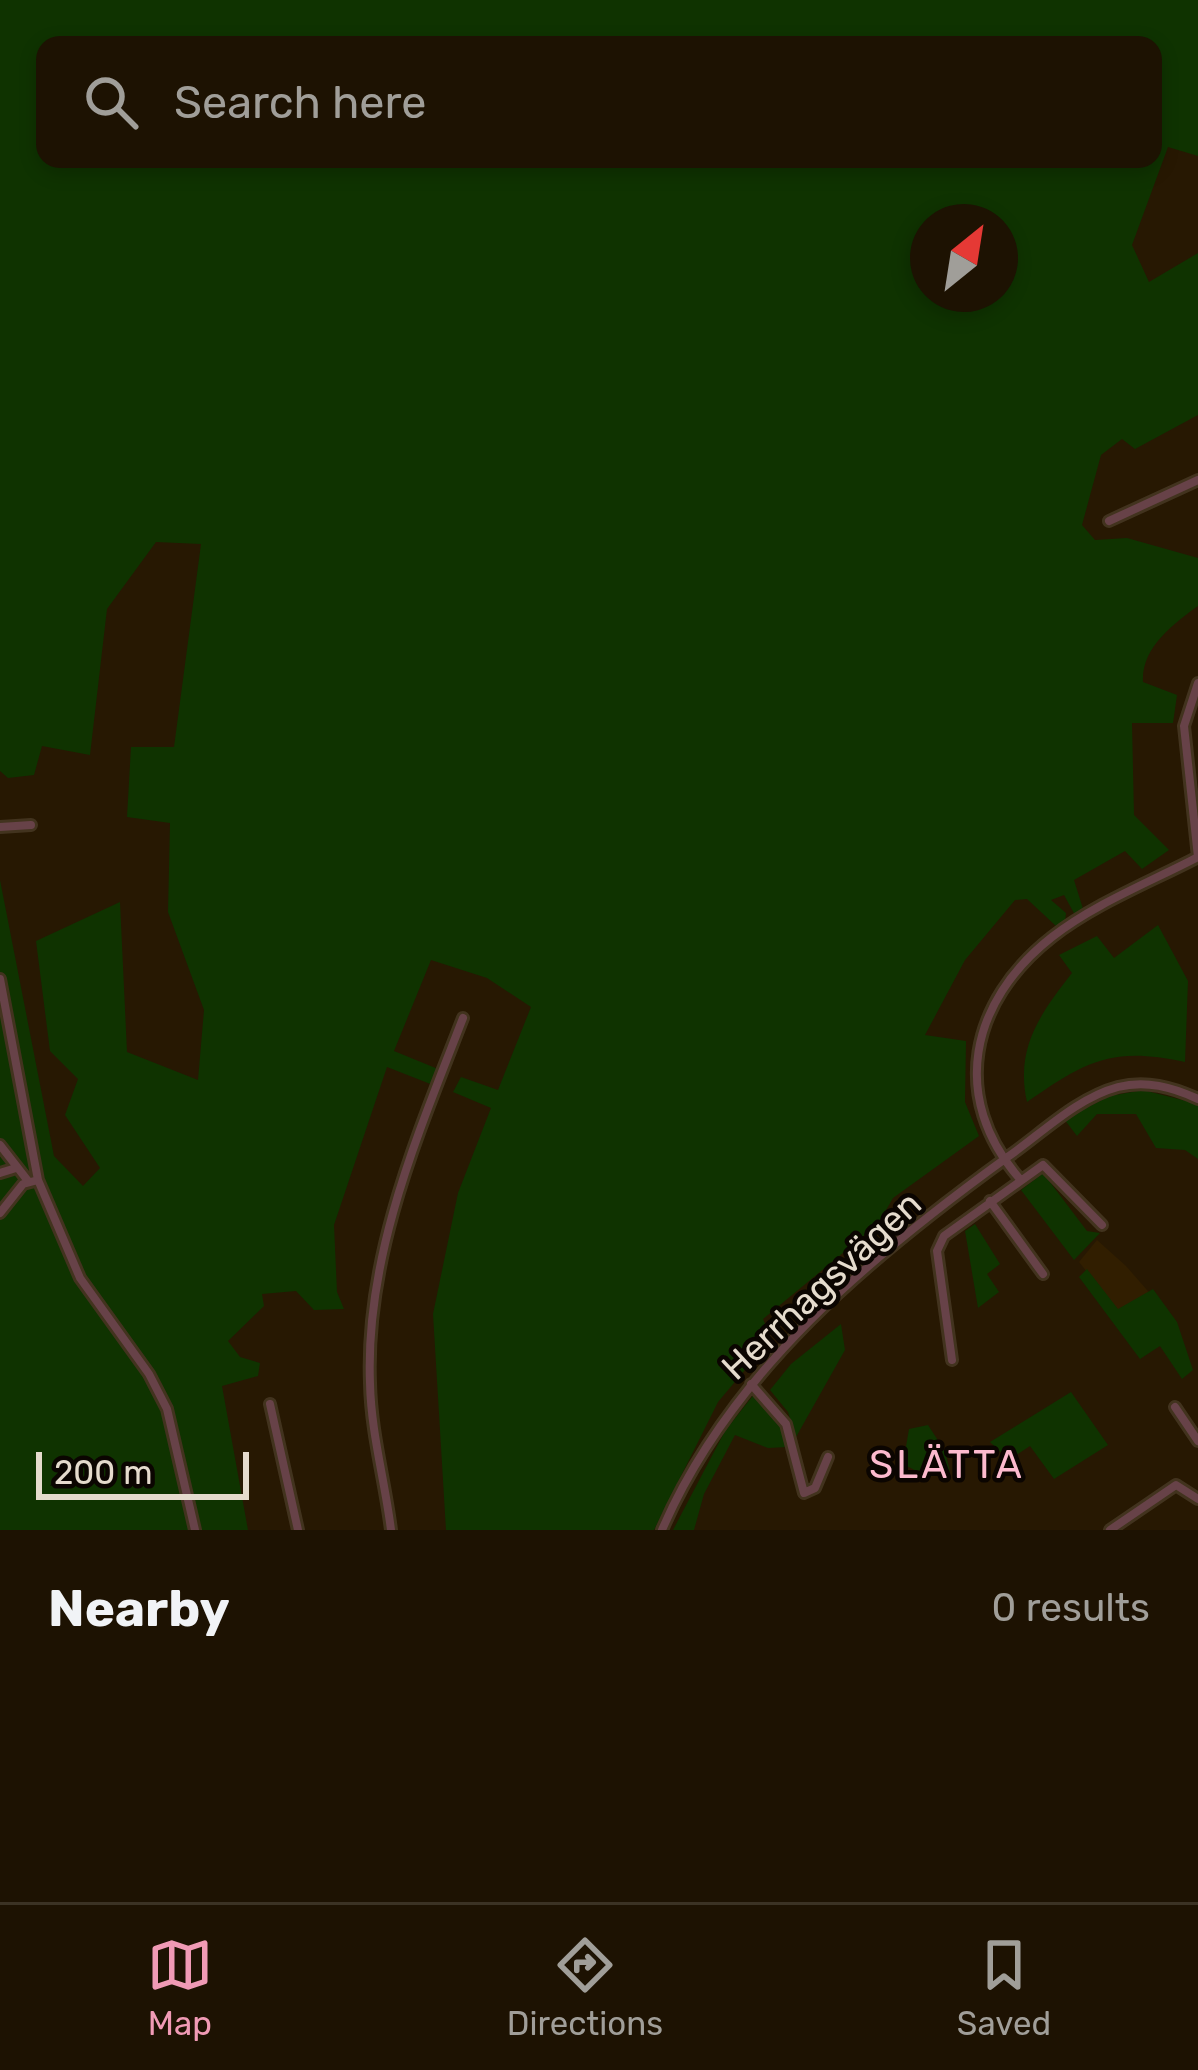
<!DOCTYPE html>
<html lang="en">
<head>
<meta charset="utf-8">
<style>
	:root { --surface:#1d1202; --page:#2a2011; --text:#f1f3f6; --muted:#a09e99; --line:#3b3224; --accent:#f09ab5 }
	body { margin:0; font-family:Rubik,sans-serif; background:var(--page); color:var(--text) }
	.compass { position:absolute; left:910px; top:204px; width:108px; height:108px; border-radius:50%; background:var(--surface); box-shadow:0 6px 18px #0003; rotate:30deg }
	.scale { position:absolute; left:36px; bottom:30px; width:213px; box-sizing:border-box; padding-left:12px; border:6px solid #e5dbcd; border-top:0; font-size:33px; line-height:42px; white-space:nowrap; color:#e5dbcd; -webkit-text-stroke:9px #0b0501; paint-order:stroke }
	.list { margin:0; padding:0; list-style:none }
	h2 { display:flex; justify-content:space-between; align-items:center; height:156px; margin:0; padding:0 48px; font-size:51px }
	h2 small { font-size:39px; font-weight:400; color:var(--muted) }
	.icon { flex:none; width:66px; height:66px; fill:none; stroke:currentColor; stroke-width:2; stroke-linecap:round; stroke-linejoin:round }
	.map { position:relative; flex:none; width:1198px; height:1530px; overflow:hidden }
	.search { position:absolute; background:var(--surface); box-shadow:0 6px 18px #0003; left:36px; right:36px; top:36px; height:132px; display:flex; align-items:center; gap:30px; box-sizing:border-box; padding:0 42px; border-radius:24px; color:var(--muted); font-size:45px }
	.sheet { height:372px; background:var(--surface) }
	nav { display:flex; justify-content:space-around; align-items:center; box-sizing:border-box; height:168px; border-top:3px solid var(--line); background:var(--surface); font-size:33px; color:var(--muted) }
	nav a { display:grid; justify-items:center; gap:6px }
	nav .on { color:var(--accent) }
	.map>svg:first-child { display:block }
</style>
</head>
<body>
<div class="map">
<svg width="1198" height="1530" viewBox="0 0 1198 1530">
	<rect width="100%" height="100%" fill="#271802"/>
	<path fill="#311e00" d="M1097,1240L1126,1266L1154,1298L1123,1316L1079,1262Z"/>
	<path fill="#0f3300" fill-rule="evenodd" d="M0,0H1198V156L1168,147L1132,245L1149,282L1198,253V415L1135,449L1122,439L1101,455L1082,525L1095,540L1127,538L1198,558V606C1173,624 1141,648 1143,682L1177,695L1173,723H1132L1134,815L1169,850L1142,869L1125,851L1074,880L1084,912L1075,915L1064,895L1051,900L1066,913L1065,922L1056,926L1027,899L1015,900L965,960L925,1035L966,1041L965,1102L979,1136L893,1198L878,1224L763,1319L771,1339L718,1402L654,1530H446L433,1314L458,1193L491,1108L453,1092L461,1077L498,1090L531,1007L487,978L431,960L394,1051L438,1069L433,1085L387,1067L334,1225L337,1292L344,1309L314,1310L296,1291L262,1294L264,1306L228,1341L240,1357L260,1363L258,1376L222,1386L248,1530H0V880L54,1156L83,1186L100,1168L65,1115L78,1079L50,1051L36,941L120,902L127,1052L198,1080L204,1010L168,912L170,823L127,817L131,747H174L201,544L156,542L107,609L90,755L42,746L34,775L8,778L0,771ZM45,45H1153V159H45ZM928,222H1000V294H928Z
		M1158,925L1188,981L1185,1062C1112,1046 1086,1061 1027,1102C1015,1048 1040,1014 1072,973L1059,955L1097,936L1114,958Z
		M1143,1090L1198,1104V1159L1185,1150L1156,1148L1136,1114H1097L1077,1136L1064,1119L1110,1096Z
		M1043,1173L1087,1231L1100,1233L1074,1260L1021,1190Z
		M975,1224L1000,1264L987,1274L999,1292L978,1308L965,1231Z
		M1087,1269L1118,1309L1153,1289L1177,1322L1193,1370L1182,1379L1160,1346L1140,1359L1079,1277Z
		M841,1324L845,1350L796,1437L788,1412L770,1390L791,1364Z
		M1071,1392L1108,1445L1054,1479L1030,1446L1009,1460L990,1442Z
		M755,1393L777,1414L787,1447L768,1448L735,1435L704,1494L694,1530H673L725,1431Z
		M928,1425L945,1451L950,1472L928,1477L903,1464L909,1429Z"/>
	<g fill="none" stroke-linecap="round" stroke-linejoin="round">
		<defs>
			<path id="minor" d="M1109,521L1198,480
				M0,827L31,825
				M1198,857L1184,726L1198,683
				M0,979L38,1180L80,1278L149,1374L167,1409L195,1530
				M0,1145L28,1181
				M0,1173L16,1168
				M1019,1178C950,1098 969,1002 1052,937C1094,904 1150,882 1198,857
				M990,1201L1043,1274
				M0,1213L23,1184L38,1180
				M952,1360L937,1251L944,1236L1043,1165L1102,1225
				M751,1384L786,1424L804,1493L815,1488L828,1457
				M270,1404L298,1530
				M1175,1407L1198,1441
				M391,1530C385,1481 371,1433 370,1383C365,1256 418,1134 463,1018
				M662,1530C730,1372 872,1255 1009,1156C1042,1133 1077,1098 1118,1087C1146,1080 1172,1087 1198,1099
				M1110,1530L1176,1485L1198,1499"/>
		</defs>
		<use href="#minor" stroke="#42331e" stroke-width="14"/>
		<use href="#minor" stroke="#674248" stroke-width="8"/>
	</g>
	<g text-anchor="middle" stroke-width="9" stroke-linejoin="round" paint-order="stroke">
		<g font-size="36" fill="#e5dbcd" stroke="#0b0501">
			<text transform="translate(821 1285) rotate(-43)" y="13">Herrhagsvägen</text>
		</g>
		<g font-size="39" letter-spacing="3" fill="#fcbace" stroke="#0b0501">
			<text x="947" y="1478">SLÄTTA</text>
		</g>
	</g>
</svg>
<svg class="compass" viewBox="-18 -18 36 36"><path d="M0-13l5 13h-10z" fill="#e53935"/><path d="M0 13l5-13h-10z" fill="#a09e99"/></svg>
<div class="scale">200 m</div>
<div class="search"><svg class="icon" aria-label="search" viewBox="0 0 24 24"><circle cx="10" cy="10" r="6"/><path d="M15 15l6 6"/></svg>Search here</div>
</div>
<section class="sheet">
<h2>Nearby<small>0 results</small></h2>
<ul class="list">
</ul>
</section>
<nav>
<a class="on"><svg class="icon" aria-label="map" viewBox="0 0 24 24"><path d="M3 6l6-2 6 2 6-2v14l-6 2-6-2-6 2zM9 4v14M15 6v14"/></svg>Map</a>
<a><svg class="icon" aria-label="directions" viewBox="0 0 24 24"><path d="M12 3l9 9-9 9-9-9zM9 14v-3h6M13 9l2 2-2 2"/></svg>Directions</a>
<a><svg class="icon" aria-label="saved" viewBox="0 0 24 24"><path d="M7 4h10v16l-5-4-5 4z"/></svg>Saved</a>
</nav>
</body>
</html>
